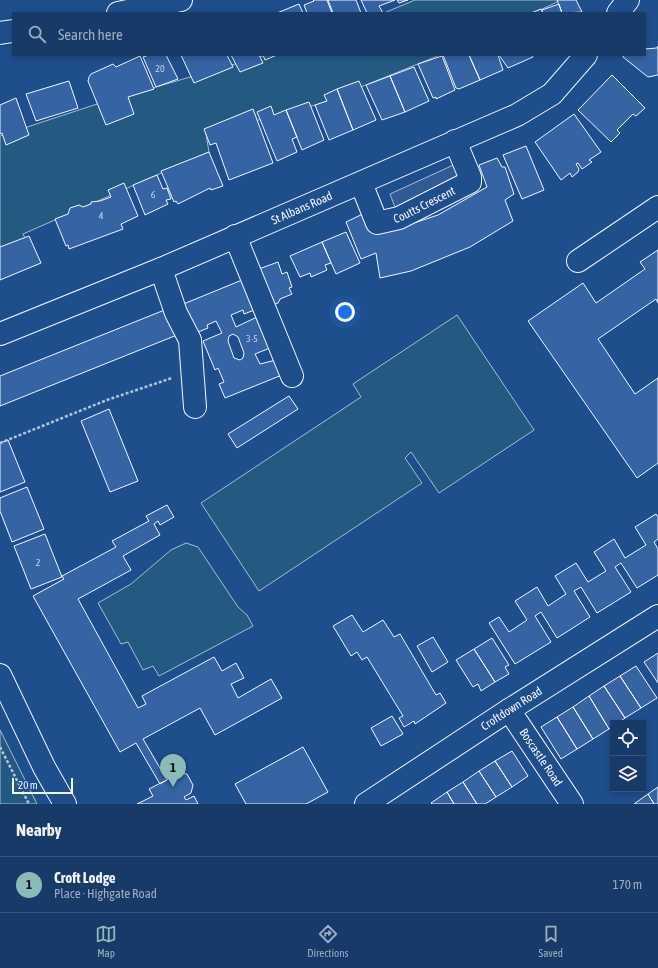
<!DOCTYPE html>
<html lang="en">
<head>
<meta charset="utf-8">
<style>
	:root { --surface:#173a69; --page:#244571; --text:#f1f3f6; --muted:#9eadc0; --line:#36547d; --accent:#8bbbb9 }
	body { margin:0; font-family:"Asap Condensed",sans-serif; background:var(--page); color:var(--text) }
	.controls { position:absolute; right:12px; bottom:12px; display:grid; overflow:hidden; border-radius:0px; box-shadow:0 2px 6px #0003 }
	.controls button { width:36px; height:36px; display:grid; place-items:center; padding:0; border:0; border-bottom:1px solid var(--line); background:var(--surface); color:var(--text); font:20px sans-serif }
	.scale { position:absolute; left:12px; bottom:10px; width:61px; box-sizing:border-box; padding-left:4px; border:2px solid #f2f6ff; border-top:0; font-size:11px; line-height:14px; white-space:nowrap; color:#f2f6ff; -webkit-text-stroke:3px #1f4e8c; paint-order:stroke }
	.you { position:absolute; left:345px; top:312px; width:14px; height:14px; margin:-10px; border:3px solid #fff; border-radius:50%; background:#1a73e8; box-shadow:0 0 0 6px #1a73e833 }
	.badge { display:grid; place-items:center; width:26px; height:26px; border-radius:50%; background:var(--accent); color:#111; font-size:13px; font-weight:700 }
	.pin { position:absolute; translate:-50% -33px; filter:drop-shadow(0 1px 2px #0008) }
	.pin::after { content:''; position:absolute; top:21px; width:14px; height:12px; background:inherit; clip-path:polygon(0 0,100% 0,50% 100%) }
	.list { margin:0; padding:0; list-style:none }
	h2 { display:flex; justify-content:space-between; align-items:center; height:52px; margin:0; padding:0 16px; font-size:17px }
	h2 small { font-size:13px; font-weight:400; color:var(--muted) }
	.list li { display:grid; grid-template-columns:26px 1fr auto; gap:12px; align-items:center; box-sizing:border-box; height:56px; padding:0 16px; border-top:1px solid var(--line) }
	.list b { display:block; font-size:15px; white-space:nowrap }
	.list p { margin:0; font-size:13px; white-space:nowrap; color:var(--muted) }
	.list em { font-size:13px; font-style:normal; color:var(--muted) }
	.icon { flex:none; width:22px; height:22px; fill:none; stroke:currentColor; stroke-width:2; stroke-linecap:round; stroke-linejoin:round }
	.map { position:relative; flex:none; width:658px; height:804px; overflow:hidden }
	.search { position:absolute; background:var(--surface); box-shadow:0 2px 6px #0003; left:12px; right:12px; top:12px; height:44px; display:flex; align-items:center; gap:10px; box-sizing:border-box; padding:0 14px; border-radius:0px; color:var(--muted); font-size:15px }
	.sheet { height:108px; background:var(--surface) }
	nav { display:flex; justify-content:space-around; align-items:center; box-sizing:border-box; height:56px; border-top:1px solid var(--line); background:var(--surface); font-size:11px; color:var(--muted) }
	nav a { display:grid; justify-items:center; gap:2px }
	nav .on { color:var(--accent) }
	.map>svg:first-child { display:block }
</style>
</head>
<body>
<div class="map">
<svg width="658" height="804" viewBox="0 0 658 804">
	<rect width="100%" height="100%" fill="#1f4e8c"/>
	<path fill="#245a82" stroke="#a8bbd7" d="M415,0H561L534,13H384Z
		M266,55H440L319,104L206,134L209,152L23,234L25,238L0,248V136L94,105Z
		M457,315L534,430L439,493L411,452L405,458L422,483L259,591L201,503L361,397L353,384Z
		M186,543L198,547L238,607L247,615L253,626L159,676L153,666L143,670L128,642L121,644L98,603L131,584L171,550Z
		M0,730L37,804H0Z"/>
	<path fill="#305b95" stroke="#a8bbd7" d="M460,162L470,182L399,218L390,194Z"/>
	<path fill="#3563a3" stroke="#f2f6ff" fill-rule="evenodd" d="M313,0H327L332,13H307L304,5L314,1Z
		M328,0H356L361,13H333Z
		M361,0H395L379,6L383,13H367Z
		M397,0H408L399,3Z
		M557,0H576L582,12L562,13Z
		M299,4L303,13H277Z
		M559,4L562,13H543L542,10Z
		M541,9L543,13H531Z
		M658,46V75L648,77L623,57L624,55H645V49L657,48Z
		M149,55H166L178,79L156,87L143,57Z
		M181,55H227L233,67L194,83Z
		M231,55H259L263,63L240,72Z
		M263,55H277L265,60Z
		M443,55H469L480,80L459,89L456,88Z
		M469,55H498L503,70L480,80Z
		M499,55H532L533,57L508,68Z
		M140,56L154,89L128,97L134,114L106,125L88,81L89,77L91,74L113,64L116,67Z
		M442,56L455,90L436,99V97L433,98L418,64Z
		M414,67L429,101L405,112L390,76Z
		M612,75L645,108L636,116L633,114L617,130L620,133L611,142L578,110Z
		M390,76L405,112L382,120L366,85Z
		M69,81L78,108L36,121L26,94Z
		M359,81L376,120L353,130L337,89Z
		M337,89L353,130L329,140L315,105L327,101L324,95Z
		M16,98L29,135L6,145L2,133L0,134V105Z
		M309,102L324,140L302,150L286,110Z
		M271,106L274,115L286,110L297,137L292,139L297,152L277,161L257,112Z
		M253,109L273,163L229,180L216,143L210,145L204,129Z
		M574,114L601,152L589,160L592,162L582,169L578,163L576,164L579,169L578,172L572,177L570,173L561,180L535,142Z
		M526,146L544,190L522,199L503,155Z
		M209,152L223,186L211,190L210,188L178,204L176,201L174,202L161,171Z
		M497,158L502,167H505L514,194L505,200L513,221L470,247L411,271L380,278L376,253L361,259L346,222L367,212L387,232L438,215L487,187L479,165Z
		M157,175L163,189L167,188L171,199L166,200L168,204L145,215L133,185Z
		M124,183L138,216L121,224L123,229L69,249L68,245L66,246L55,219L68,214L70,208L79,205L83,207L91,204V202L100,201L111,197L108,190Z
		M346,232L360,263L336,274L322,242Z
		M29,236L41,263L0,280V247Z
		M322,242L331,263L325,265L327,270L311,277L310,273L300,277L290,256Z
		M658,250V303L656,299L598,339L635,394L658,378V463L637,478L528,321L583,283L596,303L645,269L640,262Z
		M278,262L282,274L287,272L292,287L289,288L292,294L280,299L278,303L273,305L256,270Z
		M247,278L257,309L244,314L243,310L231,315L236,327L257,317L270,348L255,354L260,364L276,360L282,375L225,398L219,384L224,382L218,368L215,370L203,341L222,333L216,321L207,325L208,328L193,334L181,305ZM233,334L238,337L244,353L243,358L240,360L234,358L228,341L229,336Z
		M167,309L177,335L0,406V376Z
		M289,396L298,409L237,448L228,434Z
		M109,409L138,481L110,492L81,421Z
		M8,440L25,482L0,492V443Z
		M27,487L44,529L12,542L0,511V498Z
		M167,505L174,517L160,525L158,521L154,524L160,535L123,556L131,570L78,599L138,708L146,704L142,696L214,657L222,671L236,663L244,678L231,684L238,698L271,679L282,698L215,735L200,708L143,739L167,780L160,784L136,743L120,752L33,596L64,579L62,576L116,547L112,541L149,521L146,516Z
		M656,514L658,517V539L654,542L658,549V575L637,588L621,563L615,567L631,592L597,613L581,587L574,591L590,617L557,638L541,612L535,616L551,642L515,664L489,623L499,617L509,632L527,620L515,601L537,587L548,606L566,594L555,576L576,563L588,582L606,571L594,552L614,539L625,558L646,545L635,527Z
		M45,534L62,577L31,589L14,546Z
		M352,615L363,632L383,620L394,637L400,634L436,695L440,693L446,703L415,724L414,721L404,727L399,718L403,716L367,657L362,660L357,652L351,656L333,626Z
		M433,637L448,662L432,672L417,646Z
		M492,638L509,665L505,667L509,674L495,682L474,649Z
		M474,649L495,682L481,691L478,684L473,687L456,660Z
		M658,653V683L644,662Z
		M636,666L657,698L641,708L620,676Z
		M620,676L641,708L625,718L604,686Z
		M604,686L625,718L618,723H613V726L609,729L589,696Z
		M589,696L609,729L593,739L573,707Z
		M573,707L593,739L577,749L557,717Z
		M392,716L403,734L381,746L371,728Z
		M557,717L577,749L561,759L541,727Z
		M303,747L328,792L306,804H246L235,784Z
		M512,751L528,776L512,787L495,761Z
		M495,761L512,787L496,797L479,771Z
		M479,771L496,797L485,804H477L463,782Z
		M180,773L187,774L193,785L191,793L184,797L186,800L194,796L198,804H137L153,796L149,789Z
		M463,782L477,804H454L447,792Z
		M658,787V804H654L648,794Z
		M447,792L454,804H432L431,803Z
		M648,794L654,804H634Z"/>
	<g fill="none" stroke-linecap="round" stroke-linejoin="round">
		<defs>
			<g id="minor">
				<path d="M118,13L181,0"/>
				<path d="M618,13L628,0"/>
				<path d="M0,33L13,31"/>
				<path id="s1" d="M361,183L377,223L399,218L470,182V177L455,141"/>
				<path d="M235,236L292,376"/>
				<path d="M578,261L658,207"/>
				<path d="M161,269L176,313L190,340L195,407"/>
				<path id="s2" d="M0,334L161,269L517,115L552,94L586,55"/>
				<path d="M0,675L44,767L65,804"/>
				<path id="s3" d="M509,710L572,804"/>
				<path id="s4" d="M366,804L509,710L658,616"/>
			</g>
		</defs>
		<use href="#minor" stroke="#f2f6ff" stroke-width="24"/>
		<path stroke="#b3c4dc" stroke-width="2.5" stroke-dasharray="3 2" stroke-linecap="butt" d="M0,443L107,400L172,378
			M0,747L29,804"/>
		<use href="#minor" stroke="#1f4e8c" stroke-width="22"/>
	</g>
	<g text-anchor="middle" stroke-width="3" stroke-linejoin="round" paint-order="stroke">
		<g font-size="10" fill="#c3d1e8">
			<text x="160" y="72">20</text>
			<text x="153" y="198">6</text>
			<text x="101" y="219">4</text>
			<text x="252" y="342">3-5</text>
			<text x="38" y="566">2</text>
		</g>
		<g font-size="12" fill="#f2f6ff" stroke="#1f4e8c">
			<text dy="4" stroke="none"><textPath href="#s1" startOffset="94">Coutts Crescent</textPath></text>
			<text dy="4" stroke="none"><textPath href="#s2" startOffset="327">St Albans Road</textPath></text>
			<text dy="4" stroke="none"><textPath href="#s4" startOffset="174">Croftdown Road</textPath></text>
			<text dy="4" stroke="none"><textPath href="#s3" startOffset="57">Boscastle Road</textPath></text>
		</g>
	</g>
</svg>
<div class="controls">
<button><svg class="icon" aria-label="locate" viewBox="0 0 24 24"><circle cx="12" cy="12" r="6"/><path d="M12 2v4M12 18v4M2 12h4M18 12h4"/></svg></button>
<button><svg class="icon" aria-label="layers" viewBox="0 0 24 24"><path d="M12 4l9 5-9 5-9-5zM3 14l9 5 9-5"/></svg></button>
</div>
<div class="scale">20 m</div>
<div class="you"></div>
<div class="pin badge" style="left:173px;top:787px">1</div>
<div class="search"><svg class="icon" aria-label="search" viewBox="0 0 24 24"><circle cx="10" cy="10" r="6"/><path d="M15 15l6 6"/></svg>Search here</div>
</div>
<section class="sheet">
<h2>Nearby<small></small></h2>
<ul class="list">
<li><span class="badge">1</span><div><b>Croft Lodge</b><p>Place · Highgate Road</p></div><em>170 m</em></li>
</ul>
</section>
<nav>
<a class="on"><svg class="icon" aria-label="map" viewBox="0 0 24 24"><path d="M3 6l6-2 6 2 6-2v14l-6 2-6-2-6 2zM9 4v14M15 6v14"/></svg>Map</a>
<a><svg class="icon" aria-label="directions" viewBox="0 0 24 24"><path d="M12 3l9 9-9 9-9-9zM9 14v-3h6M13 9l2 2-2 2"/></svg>Directions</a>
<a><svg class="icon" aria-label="saved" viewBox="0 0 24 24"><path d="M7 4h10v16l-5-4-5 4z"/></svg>Saved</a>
</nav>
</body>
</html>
